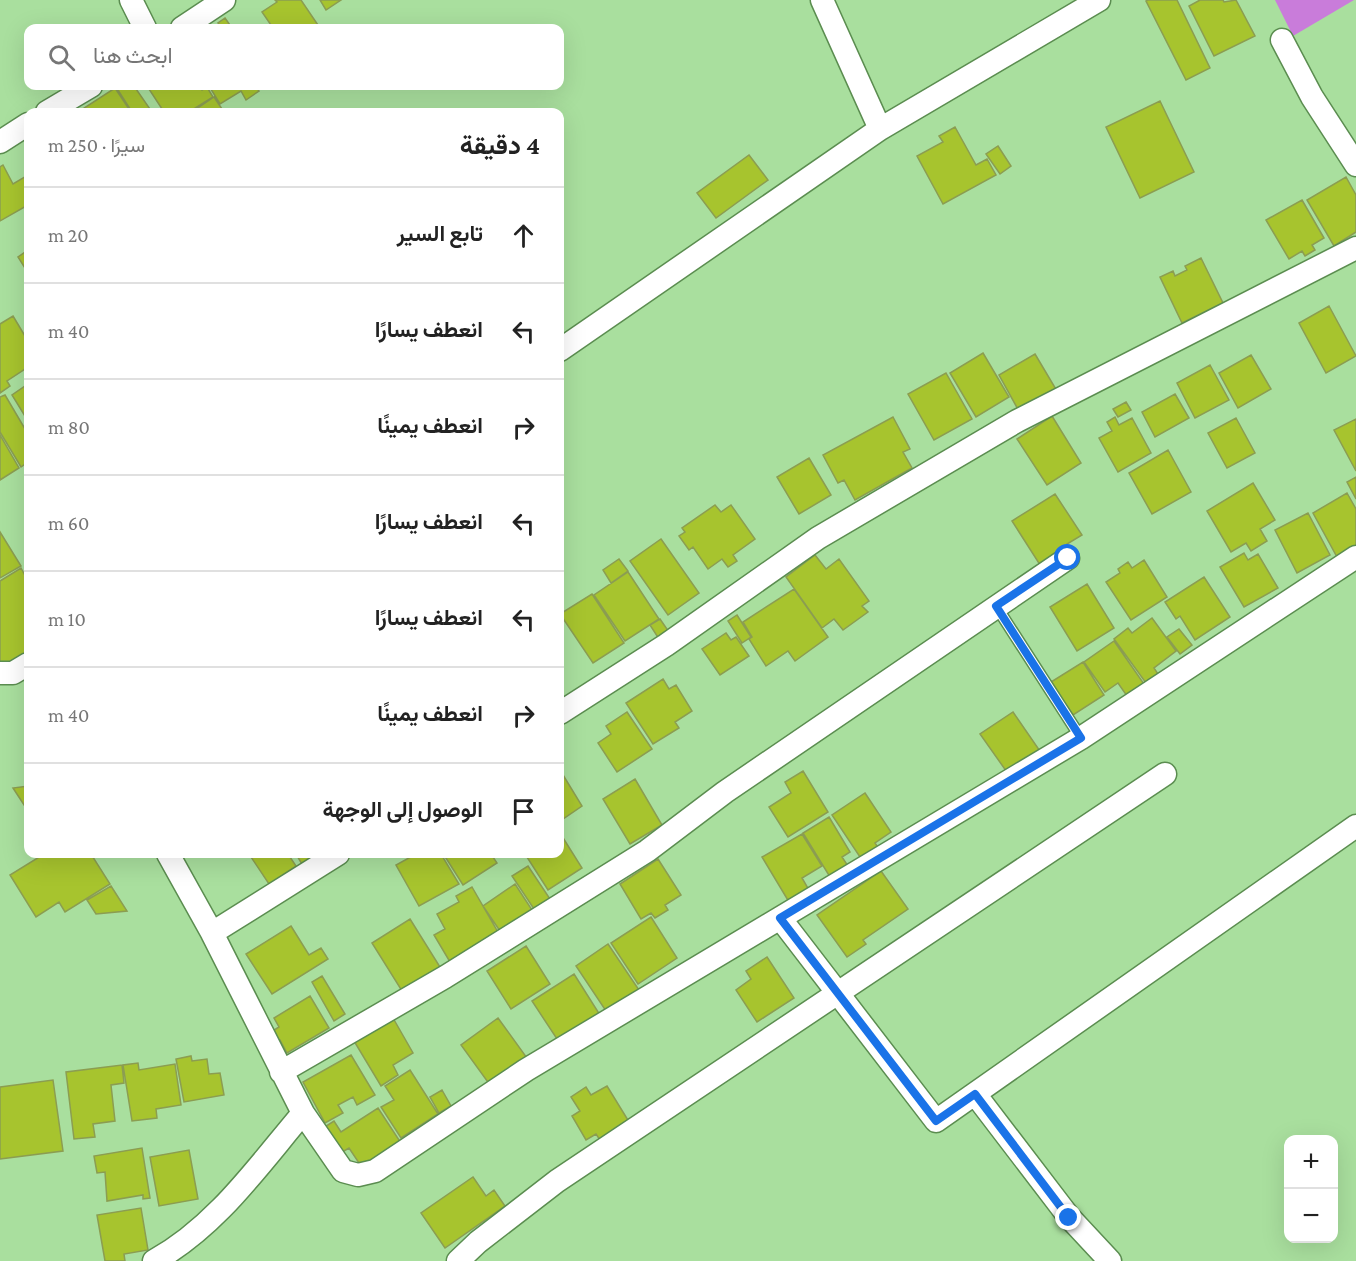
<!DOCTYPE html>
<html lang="ar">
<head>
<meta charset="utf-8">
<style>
	:root { --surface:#fff; --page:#f2f2f2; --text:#222; --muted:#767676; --line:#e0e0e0 }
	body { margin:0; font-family:"Crimson Pro",Vazirmatn,serif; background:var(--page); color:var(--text); direction:rtl }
	.controls { position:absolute; right:18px; bottom:18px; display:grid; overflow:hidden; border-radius:12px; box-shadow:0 6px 24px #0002 }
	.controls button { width:54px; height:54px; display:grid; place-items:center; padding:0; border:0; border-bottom:2px solid var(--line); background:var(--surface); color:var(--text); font:30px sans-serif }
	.stop { position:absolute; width:18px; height:18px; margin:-14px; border:4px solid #1a73e8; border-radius:50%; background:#fff }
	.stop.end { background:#1a73e8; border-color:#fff; box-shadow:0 2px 6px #0008 }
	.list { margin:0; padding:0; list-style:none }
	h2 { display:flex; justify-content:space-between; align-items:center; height:78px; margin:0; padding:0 24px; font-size:26px }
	h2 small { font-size:20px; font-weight:400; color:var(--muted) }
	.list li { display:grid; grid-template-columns:39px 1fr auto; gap:18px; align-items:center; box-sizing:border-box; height:96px; padding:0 24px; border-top:2px solid var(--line) }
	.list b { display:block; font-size:22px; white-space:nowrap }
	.list em { font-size:20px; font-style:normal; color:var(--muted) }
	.icon { flex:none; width:33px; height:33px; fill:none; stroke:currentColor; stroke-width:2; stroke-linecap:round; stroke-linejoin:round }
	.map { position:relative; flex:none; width:1356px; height:1261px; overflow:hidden; direction:ltr }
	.search { position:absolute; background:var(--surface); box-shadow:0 6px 24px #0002; left:24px; top:24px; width:540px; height:66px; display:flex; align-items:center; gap:15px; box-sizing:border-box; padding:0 21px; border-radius:12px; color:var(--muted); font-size:22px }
	.panel { position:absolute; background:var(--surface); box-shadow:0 6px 24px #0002; left:24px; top:108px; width:540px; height:750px; border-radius:12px; direction:rtl }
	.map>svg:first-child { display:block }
</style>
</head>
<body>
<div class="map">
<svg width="1356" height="1261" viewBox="0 0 1356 1261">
	<rect width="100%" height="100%" fill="#a9df9e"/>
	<path fill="#c97cda" d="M1275,0H1354L1293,36Z"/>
	<path fill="#a7c42e" stroke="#8b9d51" stroke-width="1.5" d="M275,0H301L320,28H273L262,12L277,2Z
		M320,0H341L326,10Z
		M1148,0H1177L1210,68L1186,80L1146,1Z
		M1200,0H1223L1224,2L1236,0L1255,36L1214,56L1189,6Z
		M225,18L232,28H222L218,23Z
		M119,86H134L152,112H132L116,87Z
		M147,86H199L202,90L207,87L213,97L189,112H164Z
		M209,86H255L259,91L246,100L241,91L220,104Z
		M115,88L131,112H78Z
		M214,97L224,112H192Z
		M1160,101L1194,172L1140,198L1106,127Z
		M955,127L976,165L987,159L996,175L943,204L917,156L943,142L939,136Z
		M998,146L1011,166L1000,174L986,154Z
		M749,155L768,180L716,218L697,193Z
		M3,165L13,184L28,175V205L0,221V167Z
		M1346,177L1356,195V232L1334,246L1307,200Z
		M1302,200L1324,238L1312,245L1315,250L1305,256L1302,251L1289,259L1266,220Z
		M28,250V273L18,257Z
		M1201,258L1223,303L1182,323L1160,277L1173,271L1175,276L1187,270L1185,266Z
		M1329,306L1356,356L1326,373L1299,323Z
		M13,316L28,341V367L7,381L10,386L0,393V324Z
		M983,353L1009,397L976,417L950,373Z
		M1035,354L1057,391L1020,413L999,375Z
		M1251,355L1271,389L1238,408L1219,373Z
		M1210,365L1229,400L1195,418L1177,383Z
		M946,373L972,419L934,440L908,394Z
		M28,384V421L12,395Z
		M1175,394L1189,418L1155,437L1142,412Z
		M5,395L28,434V462L21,467L0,432V397Z
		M1126,402L1131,410L1118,417L1113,409Z
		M1052,416L1081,463L1047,485L1017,439Z
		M893,417L910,449L903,452L912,468L855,500L844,480L838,483L823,455Z
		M1115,417L1119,425L1132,418L1151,453L1118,472L1099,438L1112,431L1107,422Z
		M1236,418L1255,453L1227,468L1208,433Z
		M1356,419V471L1334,430Z
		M0,435L19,468L0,480Z
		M1168,450L1191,492L1152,514L1129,473Z
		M809,458L831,495L799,514L777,477Z
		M1356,477V499L1347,482Z
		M1253,483L1275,520L1260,529L1267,541L1251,551L1246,543L1231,552L1207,511Z
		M1347,493L1356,509V547L1337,557L1313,513Z
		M1055,494L1082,535L1067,544L1071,550L1042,568L1012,521Z
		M715,505L721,512L731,505L755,539L733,555L737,561L728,567L722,559L708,569L693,547L689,550L679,536L685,532L682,528Z
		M1308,513L1330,555L1297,573L1275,530Z
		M0,532L21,566L0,578Z
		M661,539L699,593L668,615L630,561Z
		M1244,553L1248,560L1258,554L1278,588L1244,607L1220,567Z
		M815,555L826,569L839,559L869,601L862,606L868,612L843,630L834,619L822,628L786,577Z
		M619,559L628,571L611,583L603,570Z
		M1144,560L1167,597L1131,620L1106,582L1120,573L1118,569L1128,562L1132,568Z
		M21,568L28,581V653L2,669L0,665V581Z
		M628,572L659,619L625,641L594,595Z
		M1204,577L1230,617L1195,640L1180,616L1176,619L1165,602Z
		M1087,584L1114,628L1077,651L1050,607Z
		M794,589L828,637L795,661L788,651L766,666L749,639L752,637L743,622Z
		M592,594L624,643L593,663L560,614Z
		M737,615L751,637L742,643L728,621Z
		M1152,618L1176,651L1154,668L1158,674L1146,683L1114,639L1128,628L1132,633Z
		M660,619L669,632L659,639L650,625Z
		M1179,629L1192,645L1180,654L1167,637Z
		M726,633L731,640L736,637L749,656L720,675L702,649Z
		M1114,641L1144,684L1127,696L1118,683L1105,692L1084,662Z
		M1083,662L1104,695L1073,715L1051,682Z
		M663,679L669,689L676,685L692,711L675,722L679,728L653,744L626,703Z
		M627,712L652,749L617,772L598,743L611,734L606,726Z
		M1013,712L1042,754L1009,775L980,734Z
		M560,770L582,806L560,821Z
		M803,771L828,812L788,837L769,807L791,793L785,782Z
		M635,779L662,825L630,844L603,799Z
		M28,786V811L13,788Z
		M865,793L891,832L875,843L879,849L862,860L832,815Z
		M829,817L850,852L842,857L848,866L830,877L803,833Z
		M560,833L582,868L548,890L525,854H560Z
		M802,834L822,866L802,878L809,890L789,902L762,857Z
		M44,854H91L110,884L65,912L59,902L36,917L10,875Z
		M249,854H288L296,866L269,884Z
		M296,854H322L303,866Z
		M416,854H441L459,884L419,906L396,865Z
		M446,854H491L497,863L463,885L444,855Z
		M658,859L681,895L665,905L668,910L655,918L651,913L641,919L620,884Z
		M528,866L552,902L536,912L512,876Z
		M881,871L908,909L863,940L866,944L847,957L817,915Z
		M515,884L534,913L502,934L483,906Z
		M111,886L127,911L96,914L87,900Z
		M472,887L499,934L450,962L434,935L445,929L437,914L459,902L456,896Z
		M651,917L677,958L638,984L611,943Z
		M410,919L440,967L402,991L372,943Z
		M291,926L309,955L321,948L328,959L272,994L246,954Z
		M608,944L639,990L606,1011L576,966Z
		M526,946L550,984L511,1009L487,971Z
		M767,957L794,998L757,1022L736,990L751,979L746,971Z
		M574,974L600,1015L559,1042L532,1001Z
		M322,976L345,1014L334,1021L312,982Z
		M310,996L329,1028L287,1053L280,1040L277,1042L271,1032L279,1027L274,1018Z
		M393,1018L413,1053L393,1065L398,1075L381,1086L354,1041Z
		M498,1018L527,1058L490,1085L461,1045Z
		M351,1055L375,1095L357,1105L353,1097L338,1105L343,1113L325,1123L303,1082Z
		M191,1056L192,1061L207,1059L209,1074L220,1073L224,1095L184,1102L176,1059Z
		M138,1063L139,1070L175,1064L181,1105L156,1109L157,1118L132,1121L123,1065Z
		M122,1065L124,1083L111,1085L115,1121L93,1124L95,1137L74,1139L66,1072Z
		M410,1070L438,1114L401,1138L381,1107L394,1100L385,1086Z
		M53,1080L63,1151L0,1159V1087Z
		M607,1086L631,1125L602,1143L596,1134L586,1140L572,1116L580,1111L571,1097L586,1087L591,1095Z
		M442,1090L451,1106L439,1113L430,1097Z
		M378,1108L401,1143L363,1169L349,1148L337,1155L320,1130L334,1121L341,1132Z
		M142,1148L150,1198L143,1199V1195L107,1201L105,1172L97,1173L94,1156Z
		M189,1150L198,1199L159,1206L150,1157Z
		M473,1177L486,1196L494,1190L505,1206L445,1248L421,1213Z
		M141,1208L148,1250L124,1254L125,1261H105L97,1215Z"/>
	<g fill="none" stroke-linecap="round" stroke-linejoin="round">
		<defs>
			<path id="service" d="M996,606L1081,738"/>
			<path id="minor" d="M131,0L145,28
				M822,0L880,129
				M182,28L224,0
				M1282,40L1312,97L1356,165
				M47,112L91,86
				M0,142L28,124
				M560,350L880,129L1099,0
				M0,673H13L28,664
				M560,713L666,645L818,538L1017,421L1356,248
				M168,854L212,933L303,1113L343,1171L358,1175L375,1171L526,1070L1081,738L1356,557
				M780,918L936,1121L1356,826
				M212,933L338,854
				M281,1072L445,977L647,851L725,792L1068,558
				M975,1094L1069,1217L1110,1261
				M154,1261C216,1227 258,1166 303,1113
				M458,1261L478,1242L557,1181L1165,774"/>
		</defs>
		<use href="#service" stroke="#5b8d50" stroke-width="13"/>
		<use href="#minor" stroke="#5b8d50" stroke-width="25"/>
		<use href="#service" stroke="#fff" stroke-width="10"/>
		<use href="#minor" stroke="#fff" stroke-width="22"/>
	</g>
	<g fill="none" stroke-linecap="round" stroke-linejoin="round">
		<path stroke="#1a73e8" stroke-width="8" d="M1068,558L996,606L1081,738L780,918L936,1121L975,1094L1069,1218"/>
	</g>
</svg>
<div class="controls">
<button>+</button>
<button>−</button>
</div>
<div class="stop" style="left:1068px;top:558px"></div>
<div class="stop end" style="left:1069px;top:1218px"></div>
<div class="search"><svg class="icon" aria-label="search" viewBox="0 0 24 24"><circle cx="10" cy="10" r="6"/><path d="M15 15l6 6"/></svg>ابحث هنا</div>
<section class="panel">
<h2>4 دقيقة<small>سيرًا · 250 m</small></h2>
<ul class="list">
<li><svg class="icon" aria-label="ahead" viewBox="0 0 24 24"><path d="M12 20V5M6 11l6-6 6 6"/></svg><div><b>تابع السير</b></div><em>20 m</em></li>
<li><svg class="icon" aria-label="left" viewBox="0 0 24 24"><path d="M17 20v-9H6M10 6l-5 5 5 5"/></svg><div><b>انعطف يسارًا</b></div><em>40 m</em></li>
<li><svg class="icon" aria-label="right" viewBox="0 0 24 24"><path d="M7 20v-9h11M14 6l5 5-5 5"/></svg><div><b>انعطف يمينًا</b></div><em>80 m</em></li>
<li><svg class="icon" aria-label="left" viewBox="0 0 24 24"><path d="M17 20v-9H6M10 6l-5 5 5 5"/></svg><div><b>انعطف يسارًا</b></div><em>60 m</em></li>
<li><svg class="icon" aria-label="left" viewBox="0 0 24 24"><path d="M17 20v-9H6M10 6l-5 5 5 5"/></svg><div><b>انعطف يسارًا</b></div><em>10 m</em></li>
<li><svg class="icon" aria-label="right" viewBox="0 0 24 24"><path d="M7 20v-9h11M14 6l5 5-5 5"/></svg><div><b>انعطف يمينًا</b></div><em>40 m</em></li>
<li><svg class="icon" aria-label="arrive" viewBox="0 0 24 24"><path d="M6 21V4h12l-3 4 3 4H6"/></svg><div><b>الوصول إلى الوجهة</b></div></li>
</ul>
</section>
</div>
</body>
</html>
